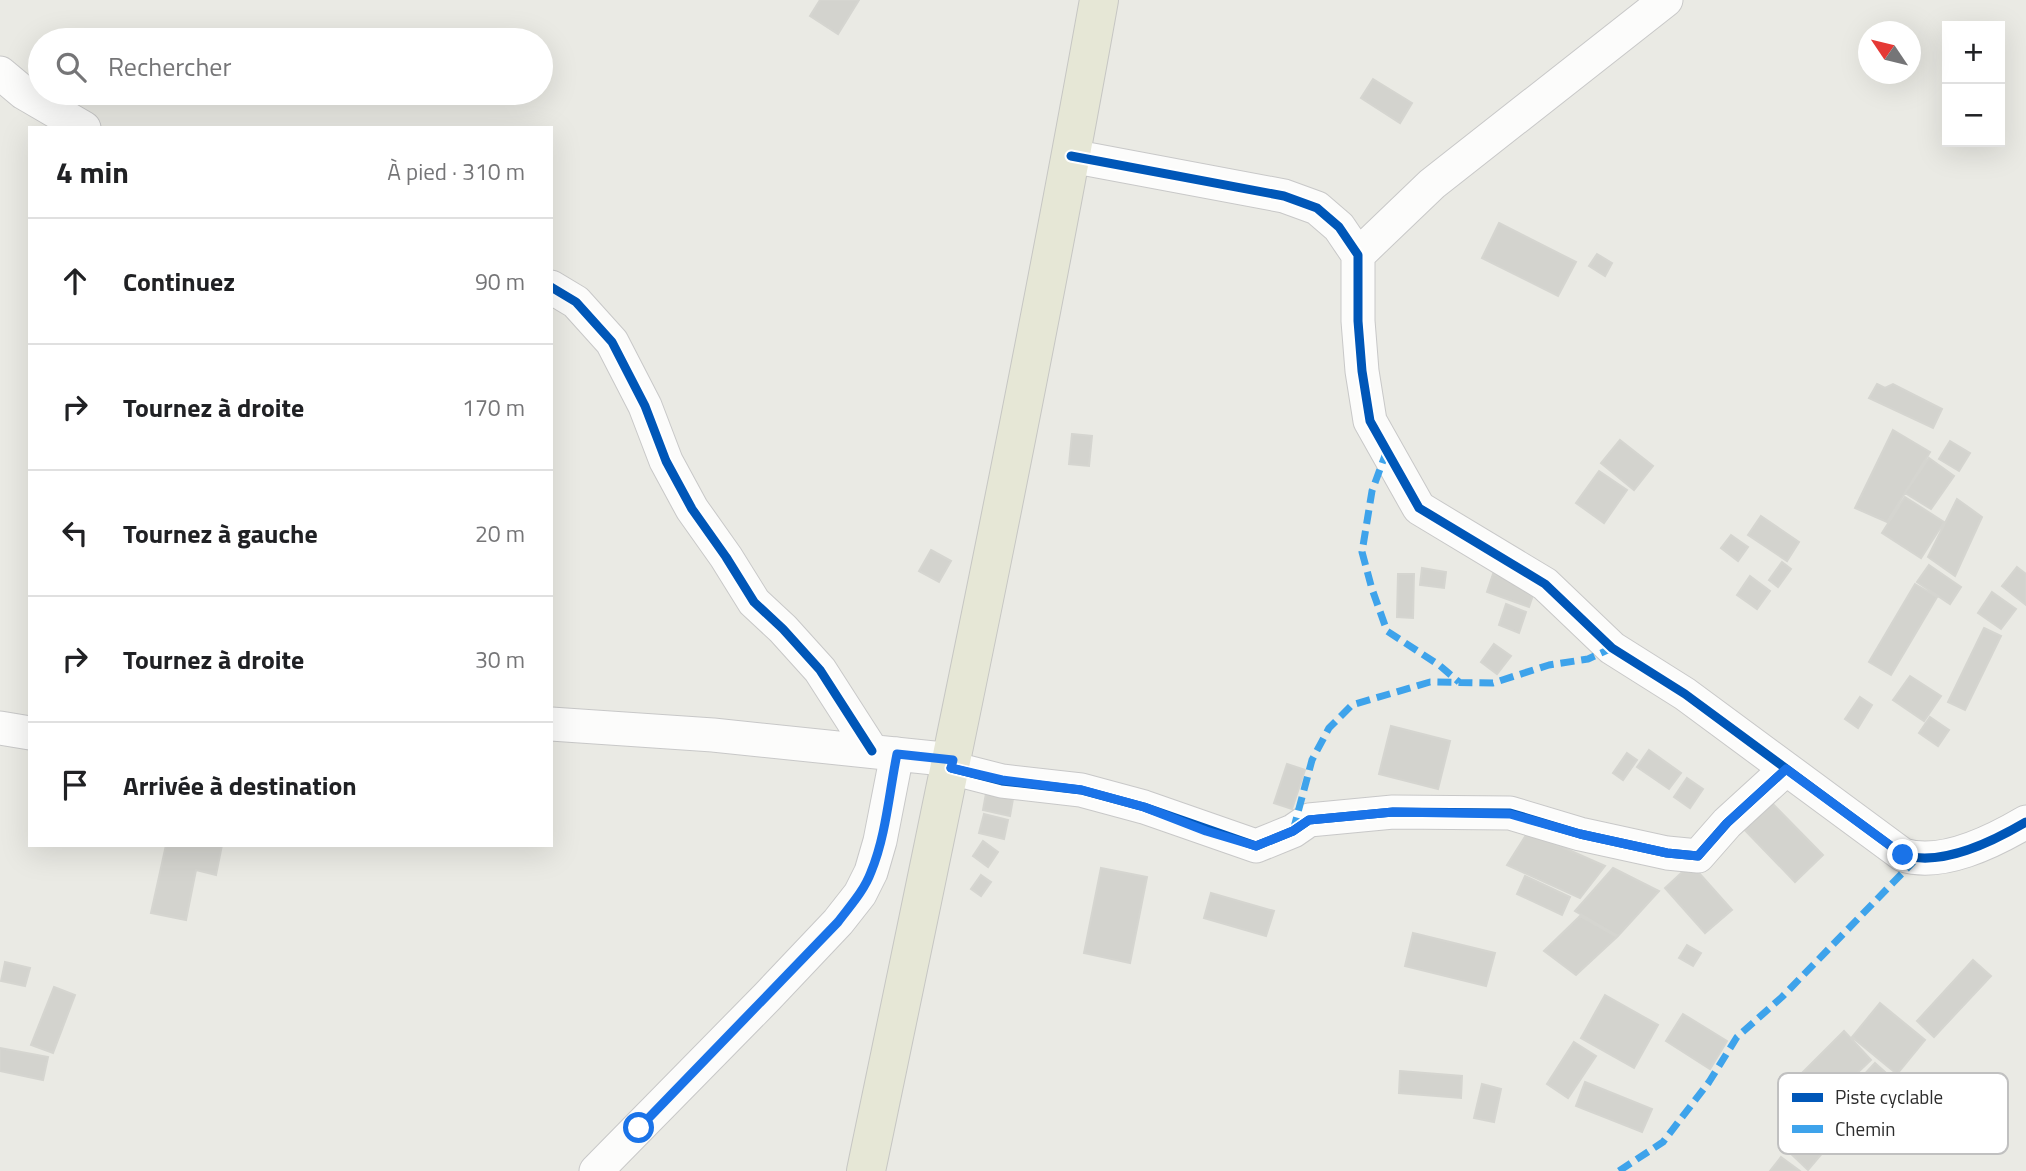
<!DOCTYPE html>
<html lang="fr">
<head>
<meta charset="utf-8">
<style>
	:root { --surface:#fff; --page:#f2f2f2; --text:#202124; --muted:#757577; --line:#e0e0e0 }
	body { margin:0; font-family:"Titillium Web",sans-serif; background:var(--page); color:var(--text) }
	.controls { position:absolute; right:21px; top:21px; display:grid; overflow:hidden; border-radius:0px; box-shadow:0 7px 28px #0002 }
	.controls button { width:63px; height:63px; display:grid; place-items:center; padding:0; border:0; border-bottom:2px solid var(--line); background:var(--surface); color:var(--text); font:35px sans-serif }
	.compass { position:absolute; left:1858px; top:21px; width:63px; height:63px; border-radius:50%; background:var(--surface); box-shadow:0 7px 28px #0002; rotate:305deg }
	.stop { position:absolute; width:21px; height:21px; margin:-16px; border:5px solid #1a73e8; border-radius:50%; background:#fff }
	.stop.end { background:#1a73e8; border-color:#fff; box-shadow:0 2px 7px #0008 }
	.list { margin:0; padding:0; list-style:none }
	h2 { display:flex; justify-content:space-between; align-items:center; height:91px; margin:0; padding:0 28px; font-size:30px }
	h2 small { font-size:23px; font-weight:400; color:var(--muted) }
	.list li { display:grid; grid-template-columns:46px 1fr auto; gap:21px; align-items:center; box-sizing:border-box; height:126px; padding:0 28px; border-top:2px solid var(--line) }
	.list b { display:block; font-size:26px; white-space:nowrap }
	.list em { font-size:23px; font-style:normal; color:var(--muted) }
	.icon { flex:none; width:38px; height:38px; fill:none; stroke:currentColor; stroke-width:2; stroke-linecap:round; stroke-linejoin:round }
	.map { position:relative; flex:none; width:2026px; height:1171px; overflow:hidden }
	.search { position:absolute; background:var(--surface); box-shadow:0 7px 28px #0002; left:28px; top:28px; width:525px; height:77px; display:flex; align-items:center; gap:18px; box-sizing:border-box; padding:0 24px; border-radius:38px; color:var(--muted); font-size:26px }
	.panel { position:absolute; background:var(--surface); box-shadow:0 7px 28px #0002; left:28px; top:126px; width:525px; height:721px; border-radius:0px }
	.map>svg:first-child { display:block }
</style>
</head>
<body>
<div class="map">
<svg width="2026" height="1171" viewBox="0 0 2026 1171">
	<rect width="100%" height="100%" fill="#eaeae4"/>
	<path fill="#d3d3ce" stroke="#d5d5d0" stroke-width="2" d="M820,0H859L838,34L810,16Z
		M1373,79L1412,103L1400,123L1361,98Z
		M1499,223L1576,262L1558,296L1482,258Z
		M1597,254L1612,263L1605,276L1589,266Z
		M1877,384L1885,388L1893,384L1942,409L1933,428L1869,398Z
		M1893,430L1930,452L1887,522L1855,508Z
		M1072,434L1092,436L1089,466L1069,464Z
		M1620,440L1653,466L1634,490L1601,463Z
		M1950,441L1970,453L1959,471L1939,459Z
		M1929,458L1954,476L1931,509L1905,493Z
		M1599,471L1627,490L1604,523L1576,503Z
		M1905,497L1944,522L1921,558L1882,533Z
		M1957,499L1982,517L1955,576L1928,557Z
		M1761,516L1799,542L1787,561L1748,535Z
		M1731,535L1748,547L1738,561L1721,548Z
		M931,550L951,561L939,582L919,571Z
		M1782,562L1791,569L1778,587L1769,580Z
		M1929,565L1961,587L1950,604L1917,582Z
		M2017,567L2026,574V605L2002,586Z
		M1422,568L1446,572L1444,588L1420,585Z
		M1398,574H1414L1413,618L1397,617Z
		M1493,574L1535,589L1529,607L1487,592Z
		M1750,576L1770,591L1757,609L1737,595Z
		M1915,584L1937,597L1891,675L1869,662Z
		M1992,592L2016,609L2001,629L1978,613Z
		M1506,604L1526,612L1519,633L1499,625Z
		M1984,628L2001,636L1965,710L1948,702Z
		M1494,644L1511,656L1497,674L1481,662Z
		M1910,676L1941,696L1924,721L1893,700Z
		M1860,697L1872,705L1858,728L1845,719Z
		M1930,717L1949,730L1938,746L1919,733Z
		M1391,726L1450,741L1438,789L1379,774Z
		M1649,750L1681,773L1669,789L1637,767Z
		M1627,753L1637,760L1623,780L1613,773Z
		M1287,764L1305,770L1292,809L1274,803Z
		M1687,778L1703,789L1690,808L1674,797Z
		M987,788L1014,793L1010,816L983,810Z
		M1764,795L1823,855L1795,882L1737,822Z
		M984,814L1008,820L1004,839L979,833Z
		M1528,832L1605,866L1580,898L1507,865Z
		M983,841L998,852L988,867L973,856Z
		M166,845H222L216,875L196,870L186,920L151,913Z
		M1691,864L1732,910L1705,933L1665,888Z
		M1101,868L1147,877L1130,963L1084,953Z
		M1613,868L1659,891L1618,936L1575,911Z
		M981,875L991,882L981,896L971,889Z
		M1525,876L1570,897L1562,915L1517,894Z
		M1211,893L1274,911L1266,936L1204,918Z
		M1580,916L1617,937L1576,975L1544,951Z
		M1413,933L1495,953L1486,986L1405,966Z
		M1687,945L1701,953L1693,966L1679,958Z
		M1973,960L1991,976L1934,1037L1917,1021Z
		M5,962L30,968L25,986L1,981Z
		M54,987L75,995L53,1053L31,1045Z
		M1605,995L1658,1025L1634,1068L1581,1038Z
		M1880,1003L1925,1040L1897,1074L1852,1037Z
		M1683,1014L1727,1041L1710,1069L1666,1041Z
		M1844,1031L1871,1060L1832,1097L1803,1072Z
		M1574,1042L1596,1056L1568,1098L1547,1084Z
		M0,1048L48,1057L43,1080L0,1071Z
		M1875,1063L1894,1080L1841,1138L1822,1120Z
		M1400,1071L1462,1076L1461,1098L1399,1093Z
		M1585,1082L1652,1109L1642,1132L1576,1106Z
		M1482,1084L1501,1089L1494,1122L1474,1118Z
		M1815,1120L1835,1138L1808,1170L1788,1151Z
		M1781,1157L1800,1171H1770Z"/>
	<g fill="none" stroke-linecap="round" stroke-linejoin="round">
		<defs>
			<path id="street" d="M0,73L24,93L84,128
				M1071,156L1284,196L1317,208L1339,227L1358,255V321L1362,371L1370,421L1419,508L1545,584L1612,648L1685,694L1903,855C1942,867 1992,842 2026,822
				M1358,255L1432,184L1666,0
				M551,287L576,302L612,342L645,406L666,461L692,509L726,557L754,602L783,629L820,670L872,751
				M551,724L713,735L953,760
				M0,728L30,733
				M951,768L1002,781L1081,790L1144,807L1256,846L1293,831L1309,820L1393,812L1510,813L1580,834L1667,853L1698,856L1727,823L1786,769
				M596,1171L767,997L838,922L860,894L871,872L880,841L897,754"/>
			<path id="primary" d="M866,1171C947,781 1029,392 1099,0"/>
		</defs>
		<use href="#street" stroke="#c8c8c8" stroke-width="35"/>
		<use href="#primary" stroke="#c6c6c3" stroke-width="40"/>
		<use href="#street" stroke="#fcfcfb" stroke-width="33"/>
		<use href="#primary" stroke="#e6e7d6" stroke-width="38"/>
		<path stroke="#3ea3eb" stroke-width="7" stroke-dasharray="14 7" stroke-linecap="butt" d="M1387,450L1372,491L1362,552L1372,589L1387,631L1439,665L1459,682
			M1293,831L1312,760L1329,728L1352,705L1430,682L1493,683L1549,665L1588,659L1612,648
			M1619,1171L1663,1142L1709,1082L1737,1037L1782,997L1916,859"/>
		<defs>
			<path id="cycleway" d="M1071,156L1284,196L1317,208L1339,227L1358,255V321L1362,371L1370,421L1419,508L1545,584L1612,648L1685,694L1903,855C1942,867 1992,842 2026,822
				M551,287L576,302L612,342L645,406L666,461L692,509L726,557L754,602L783,629L820,670L872,751
				M951,768L1002,781L1081,790L1144,807L1256,846L1293,831L1309,820L1393,812L1510,813L1580,834L1667,853L1698,856L1727,823L1786,769"/>
		</defs>
		<use href="#cycleway" stroke="#fff" stroke-width="13"/>
		<use href="#cycleway" stroke="#0057b8" stroke-width="9"/>
	</g>
	<g fill="none" stroke-linecap="round" stroke-linejoin="round">
		<path stroke="#1a73e8" stroke-width="9" d="M639,1128L838,922C850,906 864,891 871,872C886,836 889,793 897,754L953,760L951,768L1002,780L1082,790L1144,807L1206,831L1256,846L1293,831L1309,820L1393,812L1510,814L1580,834L1667,853L1698,856L1727,823L1786,769L1903,855"/>
	</g>
	<rect x="1778" y="1073" width="230" height="81" rx="10" fill="#fff" stroke="#c0c0c0" stroke-width="2"/>
	<rect x="1792" y="1093" width="31" height="9" fill="#0057b8"/>
	<rect x="1792" y="1125" width="31" height="8" fill="#3ea3eb"/>
	<g font-size="19" fill="#2d2d2d">
		<text x="1835" y="1104">Piste cyclable</text>
		<text x="1835" y="1136">Chemin</text>
	</g>
</svg>
<div class="controls">
<button>+</button>
<button>−</button>
</div>
<svg class="compass" viewBox="-18 -18 36 36"><path d="M0-13l5 13h-10z" fill="#e53935"/><path d="M0 13l5-13h-10z" fill="#757577"/></svg>
<div class="stop" style="left:639px;top:1128px"></div>
<div class="stop end" style="left:1903px;top:855px"></div>
<div class="search"><svg class="icon" aria-label="search" viewBox="0 0 24 24"><circle cx="10" cy="10" r="6"/><path d="M15 15l6 6"/></svg>Rechercher</div>
<section class="panel">
<h2>4 min<small>À pied · 310 m</small></h2>
<ul class="list">
<li><svg class="icon" aria-label="ahead" viewBox="0 0 24 24"><path d="M12 20V5M6 11l6-6 6 6"/></svg><div><b>Continuez</b></div><em>90 m</em></li>
<li><svg class="icon" aria-label="right" viewBox="0 0 24 24"><path d="M7 20v-9h11M14 6l5 5-5 5"/></svg><div><b>Tournez à droite</b></div><em>170 m</em></li>
<li><svg class="icon" aria-label="left" viewBox="0 0 24 24"><path d="M17 20v-9H6M10 6l-5 5 5 5"/></svg><div><b>Tournez à gauche</b></div><em>20 m</em></li>
<li><svg class="icon" aria-label="right" viewBox="0 0 24 24"><path d="M7 20v-9h11M14 6l5 5-5 5"/></svg><div><b>Tournez à droite</b></div><em>30 m</em></li>
<li><svg class="icon" aria-label="arrive" viewBox="0 0 24 24"><path d="M6 21V4h12l-3 4 3 4H6"/></svg><div><b>Arrivée à destination</b></div></li>
</ul>
</section>
</div>
</body>
</html>
